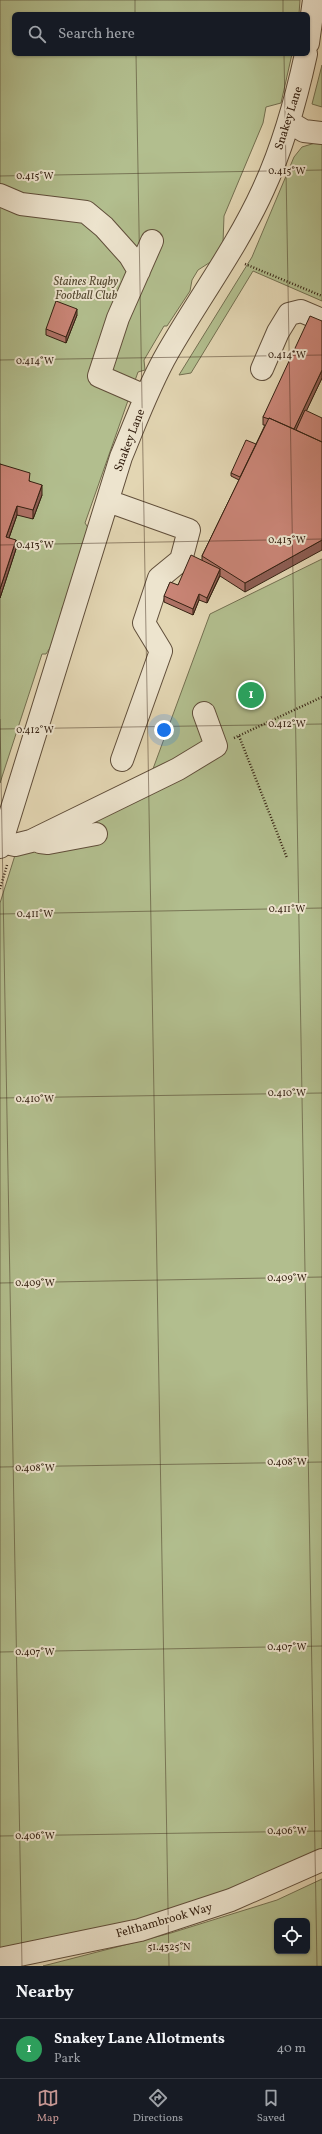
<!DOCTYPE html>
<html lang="en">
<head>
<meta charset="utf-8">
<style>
	:root { --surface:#171b24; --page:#20242c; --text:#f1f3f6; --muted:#9ea1a6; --line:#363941; --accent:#c59692 }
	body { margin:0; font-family:Vollkorn,serif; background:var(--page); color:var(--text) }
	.controls { position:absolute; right:12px; bottom:12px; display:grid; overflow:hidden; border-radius:6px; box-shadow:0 1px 3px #0004 }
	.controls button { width:36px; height:36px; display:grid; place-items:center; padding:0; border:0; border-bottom:1px solid var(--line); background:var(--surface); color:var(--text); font:20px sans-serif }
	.you { position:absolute; left:164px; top:730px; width:14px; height:14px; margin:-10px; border:3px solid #fff; border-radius:50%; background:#1a73e8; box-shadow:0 0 0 6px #1a73e833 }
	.badge { display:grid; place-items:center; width:26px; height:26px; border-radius:50%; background:var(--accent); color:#fff; font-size:13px; font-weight:700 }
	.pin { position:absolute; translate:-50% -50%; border:2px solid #fff; box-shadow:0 1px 4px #0006 }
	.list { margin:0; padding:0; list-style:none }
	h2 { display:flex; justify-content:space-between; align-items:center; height:52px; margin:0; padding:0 16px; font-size:17px }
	h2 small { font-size:13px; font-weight:400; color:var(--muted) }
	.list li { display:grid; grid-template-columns:26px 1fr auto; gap:12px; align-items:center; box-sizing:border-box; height:60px; padding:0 16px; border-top:1px solid var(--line) }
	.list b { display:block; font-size:15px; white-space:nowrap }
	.list p { margin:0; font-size:13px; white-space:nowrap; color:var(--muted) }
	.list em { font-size:13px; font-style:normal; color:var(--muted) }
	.icon { flex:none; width:22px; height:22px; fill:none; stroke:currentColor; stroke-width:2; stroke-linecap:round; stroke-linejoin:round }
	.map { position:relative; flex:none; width:322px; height:1966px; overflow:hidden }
	.search { position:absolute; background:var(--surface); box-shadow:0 1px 3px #0004; left:12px; right:12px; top:12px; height:44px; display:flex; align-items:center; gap:10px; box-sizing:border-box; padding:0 14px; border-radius:6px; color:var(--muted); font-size:15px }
	.sheet { height:112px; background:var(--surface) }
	nav { display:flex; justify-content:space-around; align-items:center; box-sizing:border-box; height:56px; border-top:1px solid var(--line); background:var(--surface); font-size:11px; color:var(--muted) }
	nav a { display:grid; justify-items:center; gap:2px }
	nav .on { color:var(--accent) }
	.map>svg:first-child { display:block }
</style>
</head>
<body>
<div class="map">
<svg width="322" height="1966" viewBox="0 0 322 1966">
	<rect width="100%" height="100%" fill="#e3d6b3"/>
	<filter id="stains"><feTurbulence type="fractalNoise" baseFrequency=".005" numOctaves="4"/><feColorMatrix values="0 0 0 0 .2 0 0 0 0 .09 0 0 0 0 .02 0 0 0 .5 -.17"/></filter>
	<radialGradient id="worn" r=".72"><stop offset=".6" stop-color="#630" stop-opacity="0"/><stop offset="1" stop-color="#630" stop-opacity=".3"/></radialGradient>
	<path fill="#b2be8e" stroke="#736f50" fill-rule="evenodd" d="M0,0H300L299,14H14V54H292L281,103L266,107L263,123L224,216L223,243L212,261L198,270L192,280L190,291L167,326H164L144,360L145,370L138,372L85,523L89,529L69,596L62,608C65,625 55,640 46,654H42L0,783Z
		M322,65V107L312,104Z
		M315,143H322V301L253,271L191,373L179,375L252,257L294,157L302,147Z
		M322,559V1860L231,1900L0,1951V903L21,836L150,777L210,614Z
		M322,1879V1966H43L171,1933L277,1900ZM277,1921H307V1951H277Z"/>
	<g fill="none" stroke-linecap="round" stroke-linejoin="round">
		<defs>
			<path id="minor" d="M308,43L314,0
				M289,122L304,131L322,133
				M0,195L21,204L86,212L104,227L130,256L139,271
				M262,369L278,332L289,314L301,311L322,320
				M145,396L99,376L118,318L152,241
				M108,501L189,530L181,560L159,578L144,623L161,651L122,760
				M1,842L15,845L31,841L178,769L216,746L204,713
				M40,842L48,843L96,834
				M0,847L121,457C136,421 149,385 168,352C199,298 237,247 263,190C283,147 296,100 306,54
				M0,1959L140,1930L231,1900L322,1860"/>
		</defs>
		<use href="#minor" stroke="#604e3a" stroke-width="24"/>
		<path stroke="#342011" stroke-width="2.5" stroke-dasharray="1 2" stroke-linecap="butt" d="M245,264L322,296
			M239,736L287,858
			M234,738L322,697
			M0,889L7,865"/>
		<use href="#minor" stroke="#ede4ce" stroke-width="22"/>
	</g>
	<path fill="#ae7266" stroke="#342011" d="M77,315L66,343L46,335V329Z
		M322,321V378L306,411L245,592L220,576L207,603L199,600L193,615L164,602V596L178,585L202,560V556L239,480L231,476V473L256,444L265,425H263V417Z
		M0,464L30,481L42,495L33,519L17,515L9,538L16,549L0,598Z"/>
	<path fill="#8d5d53" stroke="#342011" d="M77,309V315L66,343V337Z
		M322,370V378L295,435L294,429Z
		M42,485V495L33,519V510Z
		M17,506V515L6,546V537Z
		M16,540V549L0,598V589Z
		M322,540V550L245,592V583Z
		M220,569V575L207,603V598Z
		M199,594V600L193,615V609Z"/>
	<path fill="#ca8577" stroke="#342011" d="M56,301L77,309L66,337L46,329Z
		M310,316L322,321V370L294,429L269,418V419L263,417Z
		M305,410L322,418V442L296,430Z
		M269,418L322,442V540L245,583L202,556Z
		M246,440L256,444L240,477L231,473Z
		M0,464L30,473L29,481L42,485L33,510L17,506L6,537L16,540L0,589Z
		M191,555L220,569L207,598L199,594L193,609L164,596L170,582L178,585Z"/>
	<path fill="none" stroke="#342011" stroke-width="1" stroke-opacity="0.45" d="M135,0V14M283,0V14M136,54L169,1966M284,54L317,1966M0,176L322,170M0,360L322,355M0,545L322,539M0,719L22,1966M0,729L322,724M0,914L322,908M0,1098L322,1093M0,1283L322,1277M0,1467L322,1462M0,1652L322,1646M0,1836L322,1831"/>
	<g text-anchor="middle" stroke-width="4" stroke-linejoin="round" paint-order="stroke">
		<g font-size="12" fill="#342011" stroke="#ede4ce">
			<text transform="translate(288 118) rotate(-72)" y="4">Snakey Lane</text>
			<text transform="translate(129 440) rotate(-69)" y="4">Snakey Lane</text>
			<text transform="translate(164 1920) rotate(-16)" y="4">Felthambrook Way</text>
		</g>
		<g font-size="12" font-style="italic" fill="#544830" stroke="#ede4ce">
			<text x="86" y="285">Staines Rugby<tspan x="86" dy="14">Football Club</tspan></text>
		</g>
	</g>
	<g font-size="10" text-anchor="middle" fill="#342011" stroke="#ede4ce" stroke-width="4" stroke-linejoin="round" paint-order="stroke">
		<text x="287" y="174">0.415°W</text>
		<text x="35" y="179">0.415°W</text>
		<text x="287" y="358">0.414°W</text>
		<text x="35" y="364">0.414°W</text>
		<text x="287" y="543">0.413°W</text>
		<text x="35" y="548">0.413°W</text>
		<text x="287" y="727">0.412°W</text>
		<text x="35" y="733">0.412°W</text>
		<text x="287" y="912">0.411°W</text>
		<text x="35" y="917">0.411°W</text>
		<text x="287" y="1096">0.410°W</text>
		<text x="35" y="1102">0.410°W</text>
		<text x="287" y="1281">0.409°W</text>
		<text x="35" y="1286">0.409°W</text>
		<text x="287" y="1465">0.408°W</text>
		<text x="35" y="1471">0.408°W</text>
		<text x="287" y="1650">0.407°W</text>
		<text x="35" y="1655">0.407°W</text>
		<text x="287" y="1834">0.406°W</text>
		<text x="35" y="1839">0.406°W</text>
		<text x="169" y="1950">51.4325°N</text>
	</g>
	<rect width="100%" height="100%" filter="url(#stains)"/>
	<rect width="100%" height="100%" fill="url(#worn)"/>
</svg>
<div class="controls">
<button><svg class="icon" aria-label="locate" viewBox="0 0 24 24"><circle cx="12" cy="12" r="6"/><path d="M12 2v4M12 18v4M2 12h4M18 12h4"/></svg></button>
</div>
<div class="you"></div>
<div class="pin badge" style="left:251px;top:695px;background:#2e9e5b">1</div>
<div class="search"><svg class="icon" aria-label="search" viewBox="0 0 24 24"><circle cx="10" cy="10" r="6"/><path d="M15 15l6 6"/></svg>Search here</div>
</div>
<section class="sheet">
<h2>Nearby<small></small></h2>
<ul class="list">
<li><span class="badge" style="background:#2e9e5b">1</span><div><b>Snakey Lane Allotments</b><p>Park</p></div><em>40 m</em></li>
</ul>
</section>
<nav>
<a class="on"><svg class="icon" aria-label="map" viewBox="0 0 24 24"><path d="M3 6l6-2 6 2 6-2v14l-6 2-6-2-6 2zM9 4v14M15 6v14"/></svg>Map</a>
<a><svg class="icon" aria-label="directions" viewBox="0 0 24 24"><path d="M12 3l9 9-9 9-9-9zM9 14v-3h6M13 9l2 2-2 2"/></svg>Directions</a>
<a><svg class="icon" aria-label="saved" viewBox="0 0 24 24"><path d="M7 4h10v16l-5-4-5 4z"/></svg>Saved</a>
</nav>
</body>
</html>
